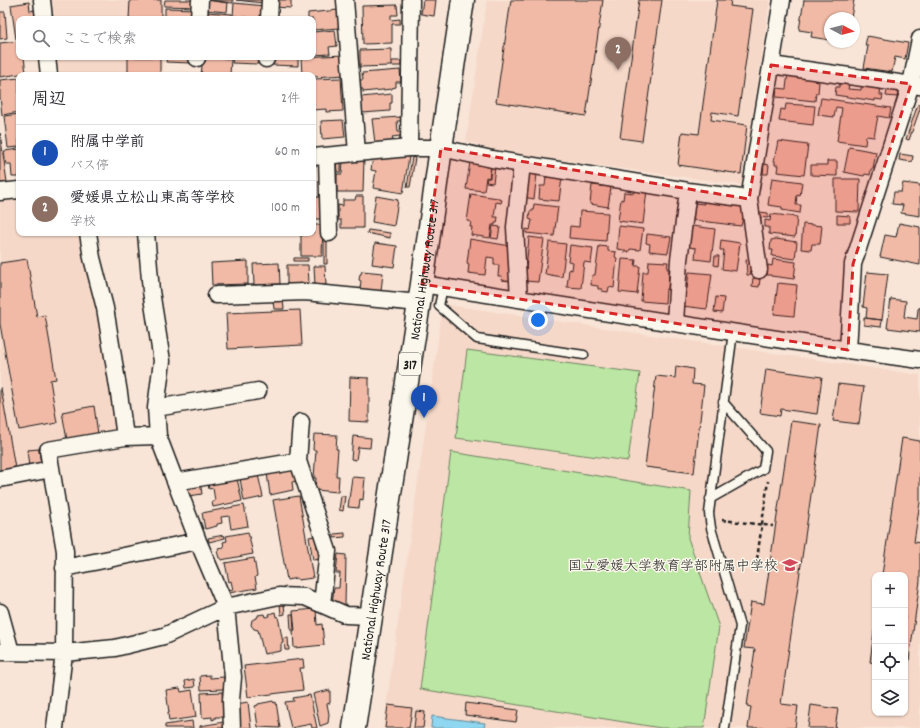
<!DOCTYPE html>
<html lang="ja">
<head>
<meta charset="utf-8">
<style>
	:root { --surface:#fff; --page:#f7f7f7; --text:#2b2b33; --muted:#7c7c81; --line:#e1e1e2; --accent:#d1495b }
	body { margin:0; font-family:Dekko,"Klee One",sans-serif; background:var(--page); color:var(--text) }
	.controls { position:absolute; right:12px; bottom:12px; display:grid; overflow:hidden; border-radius:8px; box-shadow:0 1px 3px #0004 }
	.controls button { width:36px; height:36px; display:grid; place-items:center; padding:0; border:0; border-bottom:1px solid var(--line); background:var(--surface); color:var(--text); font:20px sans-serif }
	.compass { position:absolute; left:824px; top:12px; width:36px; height:36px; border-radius:50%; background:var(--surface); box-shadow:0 1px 3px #0004; rotate:97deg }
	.you { position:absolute; left:538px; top:320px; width:14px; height:14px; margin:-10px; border:3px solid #fff; border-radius:50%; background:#1a73e8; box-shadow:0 0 0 6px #1a73e833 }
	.badge { display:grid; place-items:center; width:26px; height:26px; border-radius:50%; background:var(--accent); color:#fff; font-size:13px; font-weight:700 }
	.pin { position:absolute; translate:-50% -33px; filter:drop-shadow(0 1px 2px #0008) }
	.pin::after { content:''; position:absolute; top:21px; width:14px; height:12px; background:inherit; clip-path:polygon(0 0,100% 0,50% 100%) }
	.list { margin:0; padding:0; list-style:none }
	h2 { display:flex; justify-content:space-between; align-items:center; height:52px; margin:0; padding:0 16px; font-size:17px }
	h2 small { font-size:13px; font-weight:400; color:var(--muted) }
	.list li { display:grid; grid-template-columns:26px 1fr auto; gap:12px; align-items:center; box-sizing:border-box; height:56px; padding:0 16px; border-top:1px solid var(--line) }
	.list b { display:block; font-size:15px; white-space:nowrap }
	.list p { margin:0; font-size:13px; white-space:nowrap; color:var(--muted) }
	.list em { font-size:13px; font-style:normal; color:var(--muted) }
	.icon { flex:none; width:22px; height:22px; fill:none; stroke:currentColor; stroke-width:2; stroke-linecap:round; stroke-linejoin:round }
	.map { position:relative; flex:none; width:920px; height:728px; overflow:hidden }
	.search { position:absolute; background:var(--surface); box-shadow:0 1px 3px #0004; left:16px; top:16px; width:300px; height:44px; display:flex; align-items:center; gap:10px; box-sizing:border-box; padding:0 14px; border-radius:8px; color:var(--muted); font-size:15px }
	.panel { position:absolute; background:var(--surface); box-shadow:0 1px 3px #0004; left:16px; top:72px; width:300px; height:164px; border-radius:8px }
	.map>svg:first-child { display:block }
</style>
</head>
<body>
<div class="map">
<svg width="920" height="728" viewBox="0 0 920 728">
	<rect width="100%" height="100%" fill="#f8e5d7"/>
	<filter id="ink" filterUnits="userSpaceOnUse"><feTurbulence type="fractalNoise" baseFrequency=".025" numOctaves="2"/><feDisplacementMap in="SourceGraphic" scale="8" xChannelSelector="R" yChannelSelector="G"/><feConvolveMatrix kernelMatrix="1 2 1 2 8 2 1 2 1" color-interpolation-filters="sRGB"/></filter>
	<g filter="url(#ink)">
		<path fill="#f6d8c8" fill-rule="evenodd" d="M49,0H163V19H49Z
			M487,0H770L742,185L499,152L466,141Z
			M53,57H163V72L162,75H54Z
			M19,195V233H83L118,431L43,441L45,464L0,472V197Z
			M443,304L920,375V728H383ZM875,575H905V713H875Z"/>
		<path fill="#bce6a3" stroke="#6c8160" d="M467,350L640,373L628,461L456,438Z
			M451,452L691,491L688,538L719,627L704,728H661L420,689Z"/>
		<path fill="#8fd6f0" stroke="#618c9b" d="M432,716L485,723L484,728H431Z"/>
		<path fill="#f1baa6" stroke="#1c1c1c" d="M130,0H161V19H129Z
			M165,0H195V7L164,6Z
			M206,0L228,3L227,12L205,10Z
			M208,0H233V3Z
			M236,0H264L263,3Z
			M273,0H291V8L273,7Z
			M423,0H436L434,16L421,14Z
			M511,0H603L586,116L496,102Z
			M639,0H662L642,141L620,138Z
			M717,0H731L730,6L753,9L738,116L712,112L711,120L747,125L741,174L678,165L682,132L699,134Z
			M804,0H854L851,18H830V40L811,37L812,32L799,30Z
			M29,2L30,11L34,10L36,19H19V38L16,39L11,5Z
			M234,3L265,6L264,19L233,16Z
			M397,5L398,15H391V20L400,19V24H392V43L363,44L362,6Z
			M165,8L195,9L194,19H165Z
			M338,10L339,28L313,30V19H308V13Z
			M0,12H5L7,38L0,39Z
			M206,12L232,14L231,19H206Z
			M335,30L337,46L329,47L330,54L313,55V32Z
			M867,36L908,43L905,59L895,57L892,72L864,68L868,46H865Z
			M19,41V57H24L26,73L0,77V43Z
			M391,49V66L360,67V50Z
			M344,55L346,75L313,77V75H302L301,57Z
			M128,57H160V75H128Z
			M167,57H192L191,63L166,62Z
			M203,57L231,59L230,75H201Z
			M233,57H258V64L232,63Z
			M272,57H298V66L272,65Z
			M392,61H401V66H392Z
			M400,70L401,82H396V87L392,88V89L363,92V89H360L359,80H363L362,73Z
			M788,72L815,75L814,81L819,82L818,93H816L815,101L776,97L777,88L786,89Z
			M19,78V112L2,115L0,97V80Z
			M341,78L343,111L326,112V109L313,110V79Z
			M840,79L850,80L848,89L861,90L862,82L881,85L880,95H883L882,100L875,99V101L835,95L836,87H839Z
			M888,85L899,87L897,97L886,96Z
			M392,94V103H390V111L362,113L361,97Z
			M821,98L891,108L889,118L878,116L874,137L866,136L865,145L837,141L842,108L836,107L834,117L818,115Z
			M786,104L815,106L813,125L779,121L781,109L785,110Z
			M918,104L920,105V109L909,140L906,139Z
			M19,114V147L8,148L4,116Z
			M400,117L401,121H397L398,132H402L403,141H400V136L392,137L393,141L375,143L372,119Z
			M343,120L345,137L322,139L321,121Z
			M0,133L7,182L1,183L2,187H0Z
			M778,141L808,145L804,175L777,172L778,165H775V161H774Z
			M849,147L876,152L873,169H871L870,175L865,174L864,176L844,172Z
			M19,149V177H12L11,164H6L4,151Z
			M396,154L409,157L403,193L373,188L376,171L371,170L373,157L382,156L395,158Z
			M900,154L913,156L912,162L899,160Z
			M412,157L415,158L410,187H407Z
			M364,158L363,192H337V174H342L343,160Z
			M341,160V172H337L336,161Z
			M827,161H837V176L811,175V165H827Z
			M470,162L491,166L489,178L486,177L484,191L466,189Z
			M764,164L769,165L768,174H763Z
			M491,166L495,167L493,183L486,182L487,178H490Z
			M526,172L537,174L534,199L523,197Z
			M546,177H562L559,201L539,199L540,186H545Z
			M772,178L802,182L800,196L797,195L796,205H801L800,213L782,210V207L768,205Z
			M835,179H860L859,212L835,211Z
			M903,183L920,185V216L901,213L903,205L892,204L894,192H901Z
			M592,185L611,187L608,207L590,204Z
			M634,189L647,190L643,224L618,221L621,199L623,200L624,192L634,193Z
			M471,194L498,198V199L502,200L501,203L496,202L494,217H498L497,223H495V225H492L490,238L471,235L472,227H470L471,222L467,221Z
			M356,196H363V228H341V220H338V205L343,206V200H355Z
			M376,196L398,200L394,226L372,222Z
			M313,197H321L322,219H313Z
			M704,201L746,206L741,226L693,220L695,203L704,204Z
			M534,204L558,207L554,236L526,233V229L530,230L532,220L529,219L530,211H533Z
			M580,211L608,213L606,241L569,238L570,226L579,227Z
			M759,212L768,213V218L758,217Z
			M771,214L797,217L795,237L769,234V227H765V220L770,221Z
			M837,215L850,216V223H837Z
			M899,223L920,227V265L880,257L885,235L896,237Z
			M803,224L822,226L820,244H812L811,250L801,249Z
			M313,225H323L322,256H301V235H299V233H313Z
			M493,226L500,227L498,239L491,238Z
			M619,226L643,229L640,250L630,249L629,252H624L625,250L617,249Z
			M692,226L715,229L711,261L695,259L696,248L689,247Z
			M368,230L390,233V238L367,233Z
			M647,234L671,237L668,253L649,251L650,244L646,243Z
			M529,237L544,239L538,282L525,281Z
			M470,239L510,246V281L501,280L502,276H498L499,265H494V258L487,257L485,275L468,273L469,264L467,263Z
			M776,239L797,242L795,259L772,256L773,250H770L771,240Z
			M721,240L740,243L736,271L722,269L724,250H720Z
			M324,241H327V264H324Z
			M549,242L566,244L562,277L545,274Z
			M375,243L397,246L394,267L372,264Z
			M570,245L593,248L591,263L584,262L581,288L567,287L569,269L572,270L573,262L568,261Z
			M599,246L608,247V251L616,252L615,257L617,258L614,288L609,287L608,292L602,291V289H598V286L591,285L592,275H595Z
			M715,256H719L718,266L714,265Z
			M294,258H308V261H294Z
			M27,259L37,317L45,315L56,379L50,380L57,423L19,430L0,324V263Z
			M622,259L636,260L635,266H640L637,294L619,292Z
			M751,259L752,275H747L746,260Z
			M773,259L796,262L794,279L771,276V275H767L768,265L772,266Z
			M248,261V284L212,285L211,263Z
			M649,261L668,262L667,269H669L668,290L666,289L665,303L641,301L643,272H648Z
			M279,263L280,284L254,285L253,264Z
			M287,265H308L309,283L287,284Z
			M314,266H325L326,285H315Z
			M362,271L383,273L381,291L360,289L361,281L359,280L360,274H361Z
			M689,272L712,274L707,309L682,306L684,289H687Z
			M867,272L888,274L882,320L866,318L867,308L863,307Z
			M753,278L760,279L759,287L752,286Z
			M778,283L797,285L794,316L774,314Z
			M716,297L724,298L722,313L714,312Z
			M283,299L284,309H274L273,300Z
			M891,299L906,301L904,317L917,319L918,309L920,307V332L887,328Z
			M300,310L302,345L228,349L226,313Z
			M864,318L882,320L881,327L864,325Z
			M676,366L693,369L692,384L704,385L694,473L645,467L656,376L675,378Z
			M766,369L822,377L817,414L781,409L780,416L760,413Z
			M350,377L369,378V422L349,421Z
			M838,384L864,387L859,424L833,421Z
			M0,388H1L15,468L0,470Z
			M94,406L98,434L67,440L62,412Z
			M791,421L821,425L781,704L798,706L795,728H748L751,707L747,706L755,649L744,648L751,602L764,604Z
			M314,434L337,435L336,449H338L336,476H339L338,492L315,490L316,478H314L316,450H313Z
			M353,436L371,438L370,448L358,447L356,460L351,459Z
			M902,438L920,441V502L914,542L920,543V581L908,668L905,667V575H882Z
			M39,449L41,465L29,467L27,450Z
			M294,465L297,481L292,482L293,490L270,495L267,473Z
			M257,470L263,497L244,501L239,473Z
			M236,474L242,501L213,507L212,502L215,501L213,488L209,489L207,479Z
			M352,477L365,478L363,500L360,499L359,508L348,507Z
			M200,481L202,494L189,496L187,484Z
			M299,496L313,578L298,580L297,578L287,580L273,500Z
			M341,496H345L343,511L339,510Z
			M244,505L248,526L231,529L229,516L221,517L222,523L217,524V526L205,529L202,513Z
			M248,532L253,554L221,560V558H219L217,551L219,550L218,548L224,547L223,542L227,541L226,536Z
			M345,533V537L334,538V534Z
			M224,535L225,538L209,542L208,538Z
			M315,536L319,559L313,560L309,537Z
			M338,554L346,555L345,605L332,604L334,588H339L340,573H336Z
			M254,558L257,576L255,577L257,588L229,593L228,591L233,590L231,581L229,582L225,563Z
			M280,604H284L285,614L281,615Z
			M316,609L317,625L322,624L324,645L294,648L293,631H295L293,611Z
			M275,612L276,617L278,616L283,643L281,644V651L264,654L258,630L254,629L251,625L252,620L258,617V615L264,614L265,617L270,616L269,614Z
			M290,614H293L294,630H291Z
			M875,625V663L870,662Z
			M284,638H288L289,650H285Z
			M303,659L304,668H300L303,690L248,697L244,666Z
			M210,675V678L224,677V689L201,690L200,676Z
			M194,679L195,687L186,688L185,681Z
			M180,688L181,692L192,690L196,717L169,721L168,713H169L166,690Z
			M330,690V703L327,704L329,714L328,723L320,726L313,694Z
			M222,692L224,717H215V719L212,720V717L202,718L201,693Z
			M310,695L317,728H312L311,724L291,728L285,702L294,701L293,698Z
			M273,701L274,703L276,702L280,728L258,727L255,706L258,705V704Z
			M248,702L251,728H239L236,704Z
			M466,703L518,710L516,722L465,715Z
			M388,705L412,708L409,728H385Z
			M811,705L838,709L835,728H808Z
			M416,711L425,712L423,728H414Z
			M192,721L193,728H165V725Z
			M224,722L225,728H200V726Z"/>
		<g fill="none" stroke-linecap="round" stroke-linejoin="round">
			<defs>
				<path id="service" d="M443,287L439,306L477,339L584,355
					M710,499L763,469L766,451L723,402
					M725,728L740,626L711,528L709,513L733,332"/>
				<path id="minor" d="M42,0L44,19
					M345,0L357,153
					M199,19L200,0
					M269,19L270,0
					M47,57L49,75
					M197,58V57
					M266,59V57
					M771,65L920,86
					M409,148L411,0
					M327,156L329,233
					M313,157L409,148H441L492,159L688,191L749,199
					M0,192L19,190
					M146,233L151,291L162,361L156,408L158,436
					M759,270L749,199L782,0
					M422,284L848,350L920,360
					M216,295L305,292L419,303
					M519,299L515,227L522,164
					M675,322L679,260L688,191
					M848,350L853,264L911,84L920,39
					M156,408L258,391
					M301,422L298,461L328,551L322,604
					M125,437L158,436L198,541L226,607L233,677L231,700L232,728
					M0,479L51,469
					M175,482L298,461
					M64,568L198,541
					M0,612L11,652
					M0,652L64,653L65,551L48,450L125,437L119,393L105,308L92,258L88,233
					M55,728L64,653L115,648L164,636L226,607L279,596L305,597L346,615L372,616"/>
				<g id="trunk">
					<path id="s1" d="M354,728L422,284L441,148L463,0"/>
				</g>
			</defs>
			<use href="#service" stroke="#1c1c1c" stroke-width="11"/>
			<use href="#minor" stroke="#1c1c1c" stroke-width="19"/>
			<use href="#trunk" stroke="#1c1c1c" stroke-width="25"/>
			<path stroke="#1c1c1c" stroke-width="2.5" stroke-dasharray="4 3" stroke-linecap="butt" d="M722,520L773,526
				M757,559L768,481"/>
			<use href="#service" stroke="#fbf7ec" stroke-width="8"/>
			<use href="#minor" stroke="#fbf7ec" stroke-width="16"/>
			<use href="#trunk" stroke="#fbf7ec" stroke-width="22"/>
		</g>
	</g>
	<path fill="#d62828" fill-opacity="0.2" stroke="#d62828" stroke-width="3" stroke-dasharray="8 5" stroke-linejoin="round" d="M771,65L911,84L853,264L848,350L422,284L441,148L749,199Z"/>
	<defs>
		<symbol id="school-bare" viewBox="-9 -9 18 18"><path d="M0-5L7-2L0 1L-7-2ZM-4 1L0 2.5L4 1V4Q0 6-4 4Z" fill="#d1495b" stroke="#fbf7ec" stroke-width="2.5" paint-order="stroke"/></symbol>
	</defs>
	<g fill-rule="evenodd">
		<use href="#school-bare" x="779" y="554" width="22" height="22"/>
	</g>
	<g text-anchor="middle" stroke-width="3" stroke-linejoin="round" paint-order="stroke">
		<rect fill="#fbf7ec" stroke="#5f5e5a" stroke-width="1" x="399" y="353" width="22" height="22" rx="3"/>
		<g font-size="13" font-weight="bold" fill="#1c1c1c">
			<text x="410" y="369">317</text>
		</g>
		<g font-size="14" fill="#1c1c1c" stroke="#fbf7ec">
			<text dy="5" stroke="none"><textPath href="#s1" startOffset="464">National Highway Route 317</textPath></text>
			<text dy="5" stroke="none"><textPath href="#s1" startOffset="140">National Highway Route 317</textPath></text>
		</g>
		<g font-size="14" fill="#1c1c1c" stroke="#fbf7ec" text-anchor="end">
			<text x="778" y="570">国立愛媛大学教育学部附属中学校</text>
		</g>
	</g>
</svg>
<div class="controls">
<button>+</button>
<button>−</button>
<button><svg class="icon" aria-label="locate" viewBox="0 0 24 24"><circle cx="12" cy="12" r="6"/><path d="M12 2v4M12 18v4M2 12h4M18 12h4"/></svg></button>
<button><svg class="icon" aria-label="layers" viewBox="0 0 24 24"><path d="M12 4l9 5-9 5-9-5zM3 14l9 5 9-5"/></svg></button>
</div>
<svg class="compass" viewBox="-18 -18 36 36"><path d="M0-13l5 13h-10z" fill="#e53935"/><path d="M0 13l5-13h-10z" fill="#7c7c81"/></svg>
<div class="you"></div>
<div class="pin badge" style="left:424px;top:418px;background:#1a4fb4">1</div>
<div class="pin badge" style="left:618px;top:70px;background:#8d6e63">2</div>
<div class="search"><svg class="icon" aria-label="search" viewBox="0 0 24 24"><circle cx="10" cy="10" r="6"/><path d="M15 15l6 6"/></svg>ここで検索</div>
<section class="panel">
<h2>周辺<small>2件</small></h2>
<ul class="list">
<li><span class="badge" style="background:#1a4fb4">1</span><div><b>附属中学前</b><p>バス停</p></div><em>60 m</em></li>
<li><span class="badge" style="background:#8d6e63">2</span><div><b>愛媛県立松山東高等学校</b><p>学校</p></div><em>100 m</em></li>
</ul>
</section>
</div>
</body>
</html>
